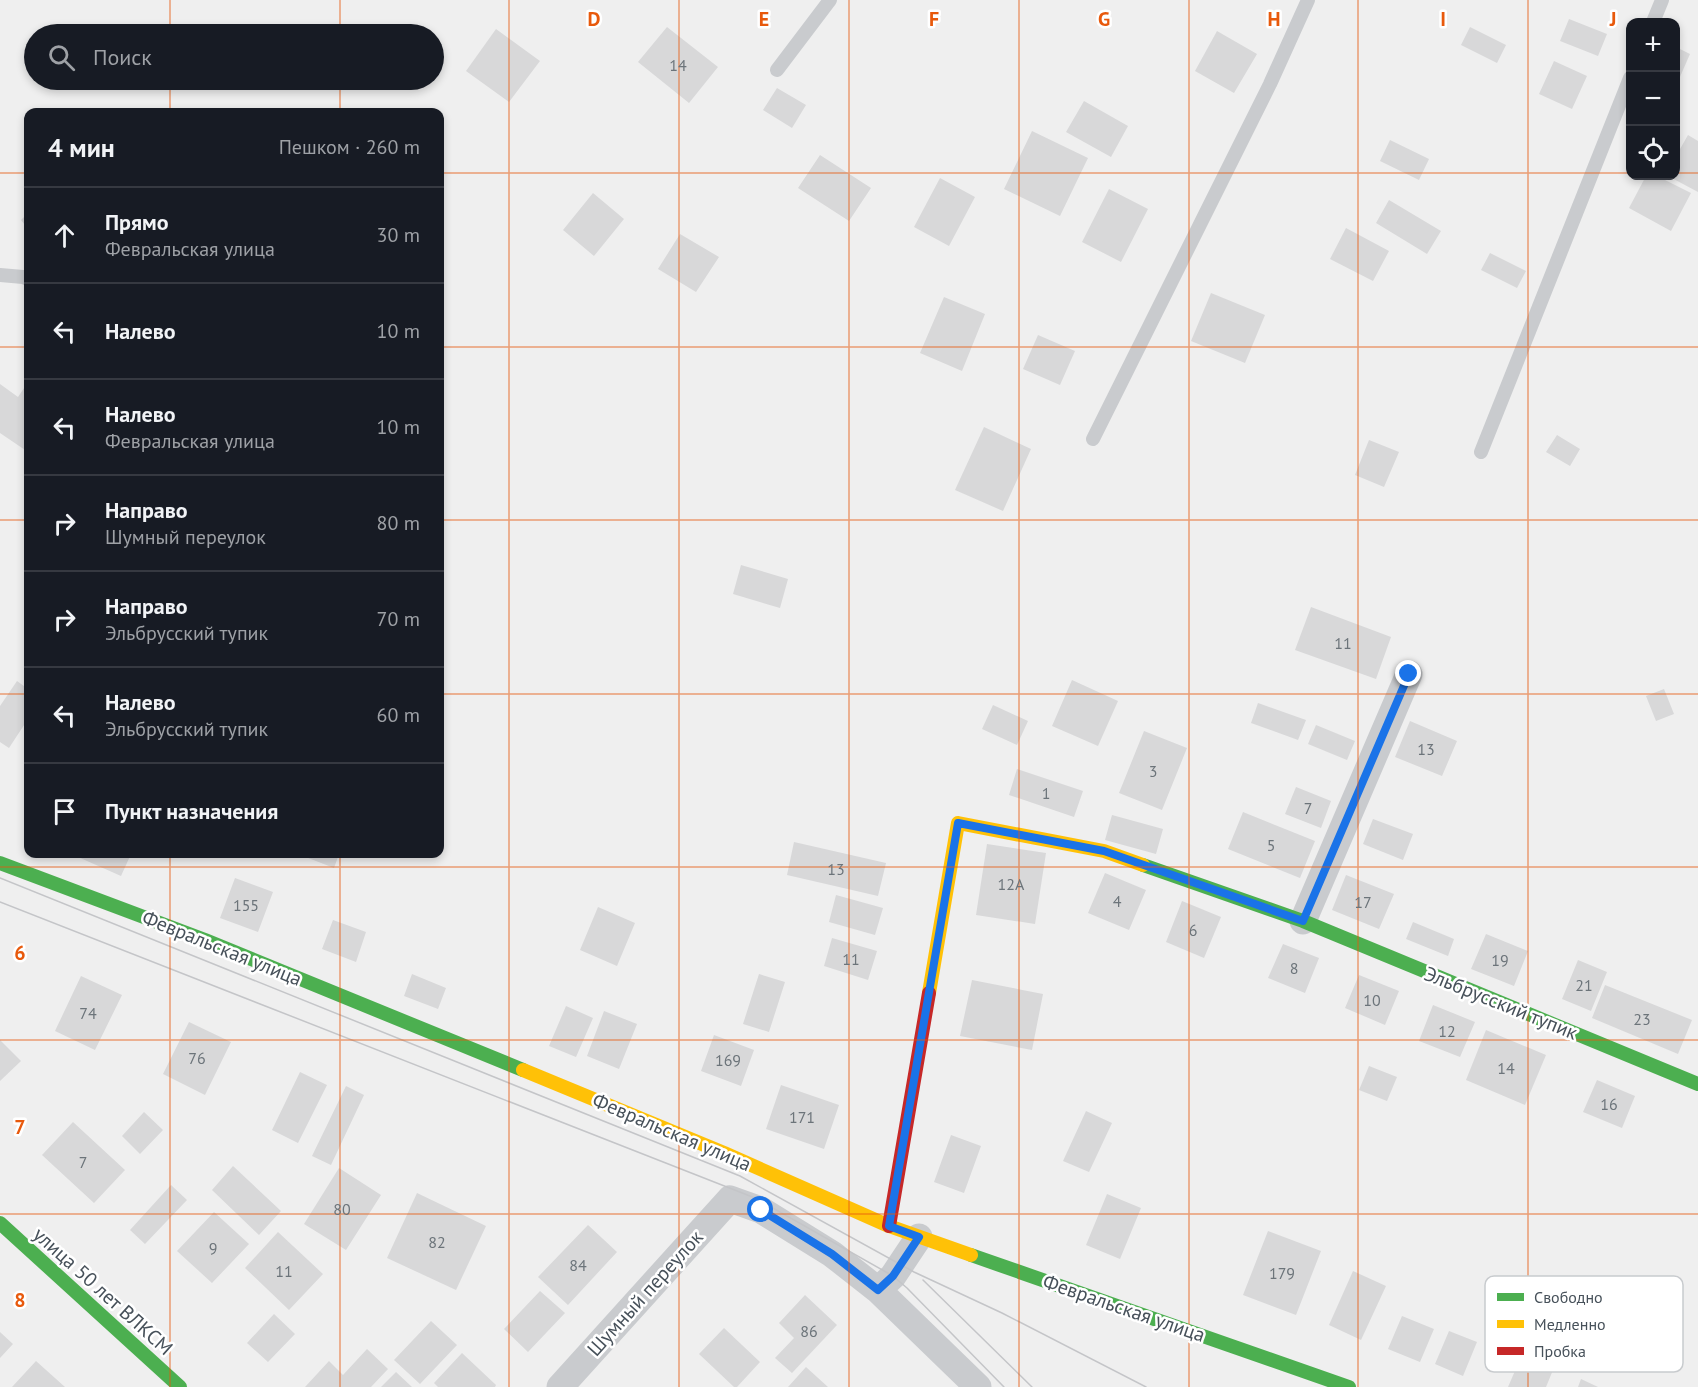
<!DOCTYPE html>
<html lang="ru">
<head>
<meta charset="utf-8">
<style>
	:root { --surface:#171b24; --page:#242831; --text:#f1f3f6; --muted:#9ea1a6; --line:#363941 }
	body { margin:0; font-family:"PT Sans",sans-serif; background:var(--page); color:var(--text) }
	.controls { position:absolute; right:18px; top:18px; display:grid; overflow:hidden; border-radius:12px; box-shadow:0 3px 9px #0003 }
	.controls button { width:54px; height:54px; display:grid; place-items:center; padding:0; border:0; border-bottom:2px solid var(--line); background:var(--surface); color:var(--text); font:30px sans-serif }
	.stop { position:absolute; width:18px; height:18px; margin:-14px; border:4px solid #1a73e8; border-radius:50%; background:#fff }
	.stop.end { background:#1a73e8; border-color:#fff; box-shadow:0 2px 6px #0008 }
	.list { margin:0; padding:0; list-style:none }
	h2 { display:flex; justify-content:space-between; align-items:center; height:78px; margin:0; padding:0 24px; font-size:26px }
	h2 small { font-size:20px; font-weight:400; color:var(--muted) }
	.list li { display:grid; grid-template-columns:39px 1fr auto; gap:18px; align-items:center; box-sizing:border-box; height:96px; padding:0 24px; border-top:2px solid var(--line) }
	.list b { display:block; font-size:22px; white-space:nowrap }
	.list p { margin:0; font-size:20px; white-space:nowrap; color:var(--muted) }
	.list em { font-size:20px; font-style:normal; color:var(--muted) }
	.icon { flex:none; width:33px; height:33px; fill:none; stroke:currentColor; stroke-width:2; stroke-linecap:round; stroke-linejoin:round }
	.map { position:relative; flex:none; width:1698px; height:1387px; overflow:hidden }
	.search { position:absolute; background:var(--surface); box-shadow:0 3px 9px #0003; left:24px; top:24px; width:420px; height:66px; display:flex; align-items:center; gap:15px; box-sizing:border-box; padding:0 21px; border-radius:33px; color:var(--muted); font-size:22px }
	.panel { position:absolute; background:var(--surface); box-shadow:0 3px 9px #0003; left:24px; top:108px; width:420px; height:750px; border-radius:12px }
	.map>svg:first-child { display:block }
</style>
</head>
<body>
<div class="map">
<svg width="1698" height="1387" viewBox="0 0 1698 1387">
	<rect width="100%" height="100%" fill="#efefef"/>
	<path fill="#d8d8d9" d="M1569,19L1607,34L1598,56L1560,41Z
		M667,27L718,67L689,103L638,62Z
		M1470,27L1506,45L1497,63L1461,45Z
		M496,29L540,61L509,102L466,71Z
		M1217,31L1257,54L1234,93L1195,71Z
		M1676,47L1690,54L1676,86Z
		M1554,61L1587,76L1572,109L1539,94Z
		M777,88L806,105L792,128L763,110Z
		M1084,101L1128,126L1111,157L1066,132Z
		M1032,131L1088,158L1060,216L1004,189Z
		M1688,135L1698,141V192L1668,176H1676V156Z
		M1390,140L1429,159L1419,180L1380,161Z
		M820,155L871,188L849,221L798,188Z
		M1646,176H1657L1691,193L1671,231L1629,208Z
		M940,178L975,197L949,246L914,227Z
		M1109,189L1148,209L1121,262L1082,242Z
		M593,193L624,219L594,256L563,230Z
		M1389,200L1441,231L1427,254L1376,223Z
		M28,213V229L21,220Z
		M1346,228L1389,251L1373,281L1330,259Z
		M680,234L719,257L696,292L658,269Z
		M1490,253L1526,271L1517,288L1481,270Z
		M1211,293L1265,315L1245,363L1191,341Z
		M944,297L985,314L962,371L920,353Z
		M1038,335L1075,351L1060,385L1023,369Z
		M28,382V452L0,433V384L18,397Z
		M984,427L1031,449L1003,511L955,490Z
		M1557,435L1580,449L1570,466L1546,452Z
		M1369,440L1399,452L1384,487L1355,475Z
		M741,565L788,579L780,608L733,594Z
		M1311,607L1391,637L1376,679L1295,650Z
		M1072,680L1118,701L1098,746L1052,726Z
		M17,681L28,689V719L9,748L0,742V706Z
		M1664,689L1674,714L1656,721L1646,696Z
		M1258,703L1306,720L1298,740L1251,723Z
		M993,705L1028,721L1017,745L982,729Z
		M1410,721L1457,741L1442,776L1395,757Z
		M1316,725L1355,741L1347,760L1308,744Z
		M1144,731L1187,748L1162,810L1119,793Z
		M1017,769L1083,791L1074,817L1009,795Z
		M1296,787L1331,801L1321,828L1285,814Z
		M1243,812L1315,841L1300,878L1228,849Z
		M1112,815L1163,829L1156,854L1105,840Z
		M1373,819L1413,834L1403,860L1363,844Z
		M794,842L886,863L878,896L787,875Z
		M987,844L1046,853L1035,924L976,915Z
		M80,854H131L121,876L78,857Z
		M298,854H339L334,868Z
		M1105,873L1146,890L1129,930L1088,913Z
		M1346,875L1394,894L1379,929L1332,910Z
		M235,878L273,892L258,932L220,918Z
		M836,895L883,908L875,935L829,922Z
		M1182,901L1221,917L1204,958L1166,942Z
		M598,907L635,923L617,966L580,950Z
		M333,920L366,932L356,962L322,949Z
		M1413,922L1454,939L1448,956L1406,939Z
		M1486,934L1528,951L1514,986L1471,969Z
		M832,938L877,951L868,980L824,966Z
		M1283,944L1319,958L1305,993L1268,978Z
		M1578,960L1607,972L1591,1011L1562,999Z
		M412,974L446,988L438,1009L404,996Z
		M759,974L785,982L769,1032L743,1024Z
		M1359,975L1399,991L1385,1025L1345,1008Z
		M81,976L122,995L95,1050L55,1031Z
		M972,980L1043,994L1032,1050L960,1036Z
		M1605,985L1692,1020L1678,1054L1592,1018Z
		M1433,1005L1475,1022L1460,1057L1419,1041Z
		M566,1006L593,1018L576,1057L549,1046Z
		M604,1011L637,1024L619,1069L587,1056Z
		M189,1022L231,1042L205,1095L163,1074Z
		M1486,1030L1546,1055L1525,1105L1466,1080Z
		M714,1035L754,1050L741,1086L701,1071Z
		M0,1040L21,1061L0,1081Z
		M1369,1066L1397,1077L1387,1101L1359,1090Z
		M300,1072L327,1085L298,1143L272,1130Z
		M1597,1080L1635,1096L1622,1128L1583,1112Z
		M781,1085L839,1105L824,1149L766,1129Z
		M346,1086L364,1095L331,1165L312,1156Z
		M1086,1111L1112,1123L1089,1172L1063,1161Z
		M144,1112L163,1130L140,1154L122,1136Z
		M73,1122L125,1170L94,1203L42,1155Z
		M951,1135L981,1146L964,1193L934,1182Z
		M233,1166L281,1211L259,1235L212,1190Z
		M339,1168L381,1195L346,1250L304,1224Z
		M171,1185L187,1200L145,1244L130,1230Z
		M417,1193L486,1226L456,1290L387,1258Z
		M1107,1194L1141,1208L1120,1259L1086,1245Z
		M214,1212L249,1244L212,1283L177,1251Z
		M588,1225L617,1252L568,1305L538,1277Z
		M1268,1231L1321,1251L1296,1315L1243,1295Z
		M278,1232L323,1274L289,1310L245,1268Z
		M1353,1271L1386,1286L1361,1340L1329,1325Z
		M540,1291L565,1313L528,1352L504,1329Z
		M805,1295L837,1325L792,1373L775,1358L794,1338L779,1323Z
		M274,1314L295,1334L268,1362L247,1343Z
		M1402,1316L1434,1329L1420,1362L1388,1349Z
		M431,1321L457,1345L420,1384L394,1360Z
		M724,1328L760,1362L737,1387H734L699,1354Z
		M1449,1331L1477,1342L1463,1376L1435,1364Z
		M0,1332L13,1344L0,1358Z
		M367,1349L388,1369L371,1387H305L329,1361L343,1375Z
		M462,1353L496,1385L495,1387H438L434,1383Z
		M1521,1357L1553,1370L1546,1387H1508Z
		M36,1361L65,1387H12Z
		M806,1367L828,1387H788Z
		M396,1372L412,1387H381Z
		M1581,1379L1598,1387H1578Z"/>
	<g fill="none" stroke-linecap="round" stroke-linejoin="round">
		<path stroke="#c9cbce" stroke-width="14" d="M1653,22L1662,0
			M777,70L830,0
			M0,275L23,277L28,279
			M1093,439L1270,84L1308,0
			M1481,452L1630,78"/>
		<path stroke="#c9cbce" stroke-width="27" d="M1303,921L1409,674
			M878,1290L893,1276L919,1237
			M560,1387L730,1199L761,1210L832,1254L878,1290L978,1387"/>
		<path stroke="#4caf50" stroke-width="14" d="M0,863L205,940L523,1070
			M1143,865L1303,921L1698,1084
			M0,1223L180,1387
			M971,1255L1349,1387"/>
		<path stroke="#ffc107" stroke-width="14" d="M929,993L958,823L1104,851L1143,865
			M523,1070L724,1153L889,1226L971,1255"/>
		<path stroke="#c62828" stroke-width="14" d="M889,1226L929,993"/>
		<path stroke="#c4c5c8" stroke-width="1.5" d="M0,878L740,1176L914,1272L1002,1313L1146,1387
			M0,902L755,1198L893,1276L907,1288L1004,1387
			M923,1280L1032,1387"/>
	</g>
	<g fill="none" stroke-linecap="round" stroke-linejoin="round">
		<path stroke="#1a73e8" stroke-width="8" d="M761,1210L832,1254L878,1290L893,1276L919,1237L889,1226L958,823L1104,851L1303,921L1409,674"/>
	</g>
	<path fill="none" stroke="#e8590c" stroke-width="1.5" stroke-opacity="0.55" d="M170,0V34M340,0V34M509,0V1387M679,0V1387M849,0V1387M1019,0V1387M1189,0V1387M1358,0V1387M1528,0V1387M170,80V112M340,80V112M0,173H28M440,173H1630M1676,173H1698M0,347H28M440,347H1698M0,520H28M440,520H1698M0,694H28M440,694H1698M170,854V1387M340,854V1387M0,867H1698M0,1040H1698M0,1214H1698"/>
	<g text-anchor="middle" stroke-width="5" stroke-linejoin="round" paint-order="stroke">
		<g font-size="16" fill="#6c747a">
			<text x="678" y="71">14</text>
			<text x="1343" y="649">11</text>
			<text x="1426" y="755">13</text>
			<text x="1153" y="777">3</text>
			<text x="1046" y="799">1</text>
			<text x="1308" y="814">7</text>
			<text x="1271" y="851">5</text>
			<text x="836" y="875">13</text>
			<text x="1011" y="890">12А</text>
			<text x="1117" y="907">4</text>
			<text x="1363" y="908">17</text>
			<text x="246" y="911">155</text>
			<text x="1193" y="936">6</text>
			<text x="851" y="965">11</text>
			<text x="1500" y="966">19</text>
			<text x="1294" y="974">8</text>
			<text x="1584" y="991">21</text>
			<text x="1372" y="1006">10</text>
			<text x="88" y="1019">74</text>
			<text x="1642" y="1025">23</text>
			<text x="1447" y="1037">12</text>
			<text x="197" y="1064">76</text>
			<text x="728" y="1066">169</text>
			<text x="1506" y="1074">14</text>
			<text x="1609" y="1110">16</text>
			<text x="802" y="1123">171</text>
			<text x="83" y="1168">7</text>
			<text x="342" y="1215">80</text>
			<text x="437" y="1248">82</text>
			<text x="213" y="1254">9</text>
			<text x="578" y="1271">84</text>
			<text x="284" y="1277">11</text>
			<text x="1282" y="1279">179</text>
			<text x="809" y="1337">86</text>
		</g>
		<g font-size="20" fill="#47515a" stroke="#fff">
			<text transform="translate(222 948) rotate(22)" y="7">Февральская улица</text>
			<text transform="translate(1501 1003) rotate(22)" y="7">Эльбрусский тупик</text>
			<text transform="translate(672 1132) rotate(23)" y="7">Февральская улица</text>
			<text transform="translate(103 1291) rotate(42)" y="7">улица 50 лет ВЛКСМ</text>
			<text transform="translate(645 1293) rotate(-48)" y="7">Шумный переулок</text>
			<text transform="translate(1124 1308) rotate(19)" y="7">Февральская улица</text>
		</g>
	</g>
	<rect x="1485" y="1276" width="198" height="96" rx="9" fill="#fff" stroke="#c8cbce" stroke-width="1.5"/>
	<rect x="1497" y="1293" width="27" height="8" fill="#4caf50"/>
	<rect x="1497" y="1320" width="27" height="8" fill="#ffc107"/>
	<rect x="1497" y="1347" width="27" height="8" fill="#c62828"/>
	<g font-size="16" fill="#47515a">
		<text x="1534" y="1303">Свободно</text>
		<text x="1534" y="1330">Медленно</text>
		<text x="1534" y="1357">Пробка</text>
	</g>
	<g font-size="20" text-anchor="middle" font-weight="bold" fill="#e8590c" stroke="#fff" stroke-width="5" stroke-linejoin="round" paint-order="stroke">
		<text x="594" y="26">D</text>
		<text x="764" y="26">E</text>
		<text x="934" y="26">F</text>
		<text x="1104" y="26">G</text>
		<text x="1274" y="26">H</text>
		<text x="1443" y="26">I</text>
		<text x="1613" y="26">J</text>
		<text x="20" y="960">6</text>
		<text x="20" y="1134">7</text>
		<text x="20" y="1307">8</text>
	</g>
</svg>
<div class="controls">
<button>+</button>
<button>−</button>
<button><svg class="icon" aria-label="locate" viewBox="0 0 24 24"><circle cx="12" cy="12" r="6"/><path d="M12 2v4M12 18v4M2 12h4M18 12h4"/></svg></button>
</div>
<div class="stop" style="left:761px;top:1210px"></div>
<div class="stop end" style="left:1409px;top:674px"></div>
<div class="search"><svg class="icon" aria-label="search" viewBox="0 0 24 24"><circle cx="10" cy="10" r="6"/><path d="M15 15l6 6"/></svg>Поиск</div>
<section class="panel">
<h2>4 мин<small>Пешком · 260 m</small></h2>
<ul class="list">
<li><svg class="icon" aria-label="ahead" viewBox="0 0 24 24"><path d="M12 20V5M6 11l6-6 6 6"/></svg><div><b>Прямо</b><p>Февральская улица</p></div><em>30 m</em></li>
<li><svg class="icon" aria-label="left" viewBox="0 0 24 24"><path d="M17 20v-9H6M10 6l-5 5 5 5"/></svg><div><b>Налево</b></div><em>10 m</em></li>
<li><svg class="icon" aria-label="left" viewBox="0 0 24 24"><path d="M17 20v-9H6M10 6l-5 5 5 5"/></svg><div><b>Налево</b><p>Февральская улица</p></div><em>10 m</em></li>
<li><svg class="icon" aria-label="right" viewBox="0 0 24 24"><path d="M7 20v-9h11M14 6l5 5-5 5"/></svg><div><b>Направо</b><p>Шумный переулок</p></div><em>80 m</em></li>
<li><svg class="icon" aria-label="right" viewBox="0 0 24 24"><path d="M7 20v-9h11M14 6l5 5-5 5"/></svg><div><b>Направо</b><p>Эльбрусский тупик</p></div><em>70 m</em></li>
<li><svg class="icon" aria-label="left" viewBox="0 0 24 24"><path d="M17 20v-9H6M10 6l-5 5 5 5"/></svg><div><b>Налево</b><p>Эльбрусский тупик</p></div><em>60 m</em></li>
<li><svg class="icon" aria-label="arrive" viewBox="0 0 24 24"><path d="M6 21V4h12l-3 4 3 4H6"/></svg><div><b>Пункт назначения</b></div></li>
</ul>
</section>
</div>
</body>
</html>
